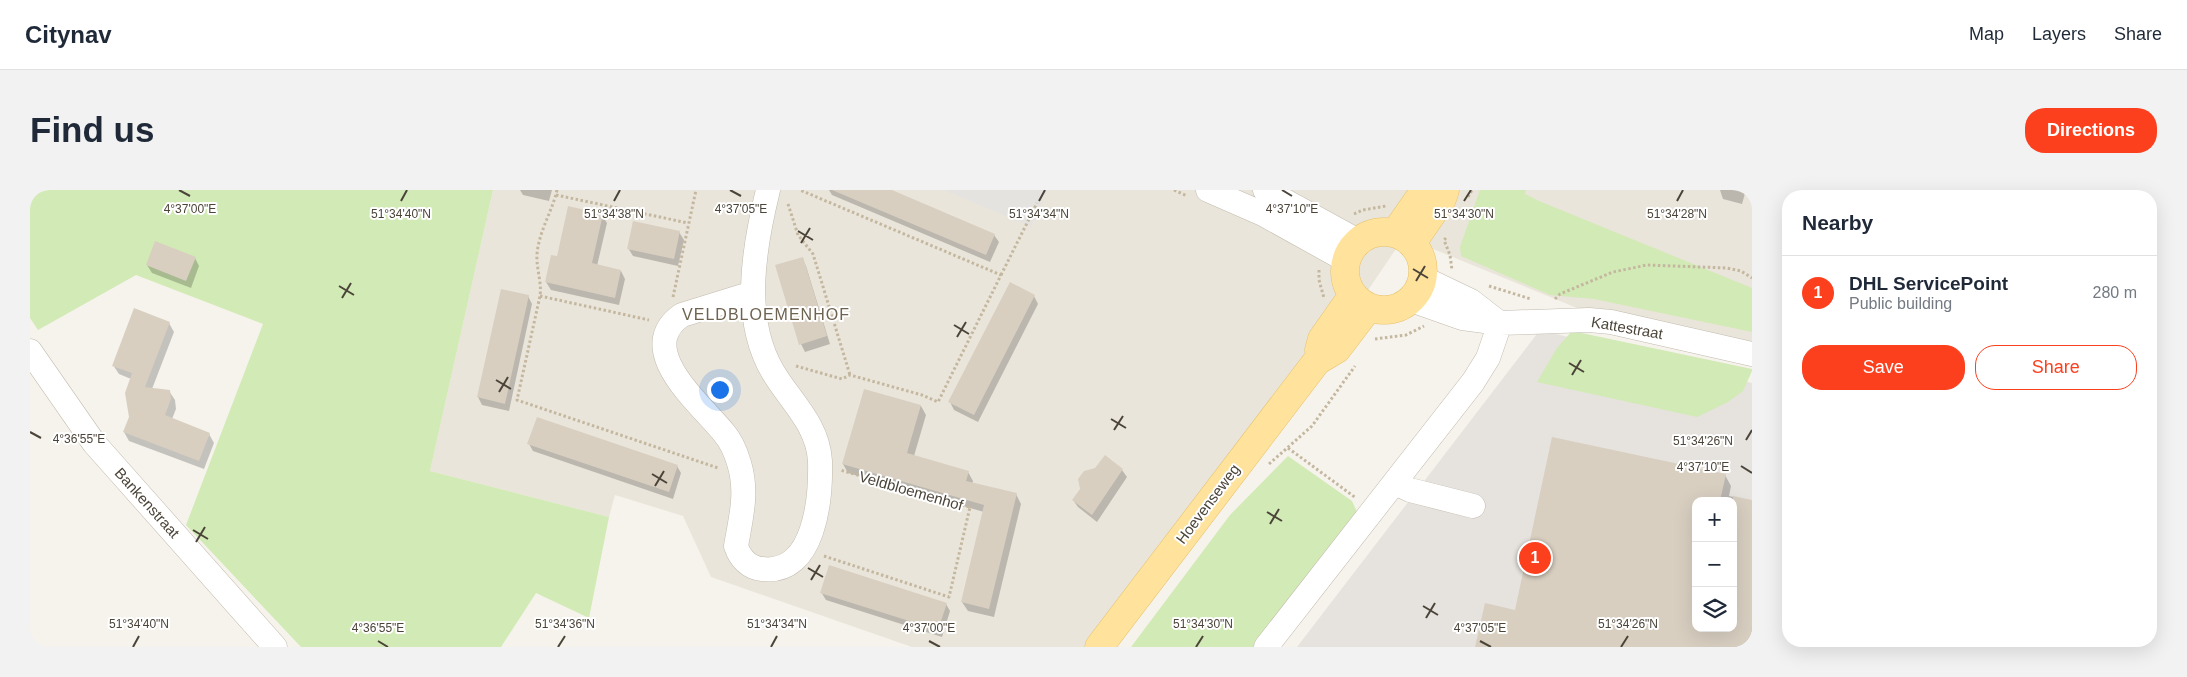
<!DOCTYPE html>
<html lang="en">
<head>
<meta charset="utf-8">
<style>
	:root { --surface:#fff; --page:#f2f2f3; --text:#1f2937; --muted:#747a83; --line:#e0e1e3; --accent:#fc3f1d }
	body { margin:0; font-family:Helvetica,sans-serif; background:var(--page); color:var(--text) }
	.controls { position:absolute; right:15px; bottom:15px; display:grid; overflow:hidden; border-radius:10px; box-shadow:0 5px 20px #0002 }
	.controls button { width:45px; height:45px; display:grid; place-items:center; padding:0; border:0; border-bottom:1px solid var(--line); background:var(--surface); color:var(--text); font:25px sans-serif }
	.you { position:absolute; left:689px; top:199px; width:18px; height:18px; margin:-12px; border:4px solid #fff; border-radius:50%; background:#1a73e8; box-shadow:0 0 0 8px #1a73e833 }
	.badge { display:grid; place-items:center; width:32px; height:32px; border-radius:50%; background:var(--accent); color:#fff; font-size:16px; font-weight:700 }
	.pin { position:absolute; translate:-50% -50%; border:2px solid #fff; box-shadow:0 1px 5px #0006 }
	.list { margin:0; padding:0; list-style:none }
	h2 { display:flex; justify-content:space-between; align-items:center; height:65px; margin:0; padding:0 20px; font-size:21px }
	h2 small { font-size:16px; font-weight:400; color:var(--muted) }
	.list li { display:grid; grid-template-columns:32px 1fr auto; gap:15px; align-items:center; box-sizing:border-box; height:75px; padding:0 20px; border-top:1px solid var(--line) }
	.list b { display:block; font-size:19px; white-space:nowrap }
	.list p { margin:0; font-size:16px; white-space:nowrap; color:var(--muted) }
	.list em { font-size:16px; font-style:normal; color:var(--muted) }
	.actions { display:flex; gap:10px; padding:15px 20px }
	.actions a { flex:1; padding:11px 0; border:1px solid var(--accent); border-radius:20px; text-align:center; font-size:18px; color:var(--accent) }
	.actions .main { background:var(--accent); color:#fff }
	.icon { flex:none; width:28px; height:28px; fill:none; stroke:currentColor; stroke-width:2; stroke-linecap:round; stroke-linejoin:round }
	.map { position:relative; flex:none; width:1722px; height:457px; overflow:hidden; border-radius:20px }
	header { display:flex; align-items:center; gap:30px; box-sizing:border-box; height:70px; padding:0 25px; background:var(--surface); border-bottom:1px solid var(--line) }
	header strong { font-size:24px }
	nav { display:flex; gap:28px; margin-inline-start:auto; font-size:18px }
	.intro { display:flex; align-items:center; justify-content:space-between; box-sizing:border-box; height:120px; padding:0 30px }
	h1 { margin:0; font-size:35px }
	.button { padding:12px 22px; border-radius:20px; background:var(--accent); color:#fff; font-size:18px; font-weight:700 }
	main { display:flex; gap:30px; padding:0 30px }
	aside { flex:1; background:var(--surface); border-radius:20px; box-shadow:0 5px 20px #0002 }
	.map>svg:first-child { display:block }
</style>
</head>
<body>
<header>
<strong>Citynav</strong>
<nav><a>Map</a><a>Layers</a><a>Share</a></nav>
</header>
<div class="intro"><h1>Find us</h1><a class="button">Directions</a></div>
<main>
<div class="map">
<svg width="1722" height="457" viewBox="0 0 1722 457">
	<rect width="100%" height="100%" fill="#f6f3ec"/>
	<path fill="#eae5da" d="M463,0H1722V164L1581,132L1374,47L1330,112L1069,457H882L681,387L653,326L585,305L579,327L400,281Z"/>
	<path fill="#e6e2dd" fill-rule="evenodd" d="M1510,140L1722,193V457H1267ZM1666,311H1703V438H1666Z"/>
	<path fill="#d2eab5" d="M0,0H463L400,281L579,327L559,428L506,403L471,457H271L156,335L233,134L106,85L8,140L0,128Z
		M1450,0H1496L1495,4L1509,11L1722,98V142L1564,109L1520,105L1431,66L1430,57Z
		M1542,141L1722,179V181L1713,201L1698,212L1667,227L1507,192L1527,158Z
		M1258,266L1322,311L1327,322L1223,457H1101L1200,325Z"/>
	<path fill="#e5e3e0" d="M914,0H1017L1001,37Z"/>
	<path fill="#0003" fill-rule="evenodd" d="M490,0H522L519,11L493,5Z
		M799,0H859L964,45L969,52L960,72L802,5Z
		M1690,0H1716L1712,14L1693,9Z
		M572,25L577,33L567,76L591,81L595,89L589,115L521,100L516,92Z
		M649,42L654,50L648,76L603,66L598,58Z
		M165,68L169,76L161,98L122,83L117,75Z
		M772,68L776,76L800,154L775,162L771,154Z
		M472,100L498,106L502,114L479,221L452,215L448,207Z
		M1004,106L1008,114L948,232L924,220L920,212Z
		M139,133L144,142L122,199L139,201L145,210L146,219L142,229L179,244L184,253L174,279L99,251L94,242L100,227L101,189L89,184L83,175Z
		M835,200L891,216L896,225L884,266L938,282L943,291L942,294L986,304L991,314L964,427L938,421L932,412L954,322L818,283L813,274Z
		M499,254L647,276L651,283L643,309L503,261Z
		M1092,280L1097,287L1067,332L1048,317L1043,310L1051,300Z
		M1695,285L1701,296L1699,306L1722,311V457H1447L1486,421ZM1666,311H1703V438H1666Z
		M791,402L916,414L920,421L912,447L796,410Z"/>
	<path fill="#d8cfc1" d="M802,0H862L965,44L956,65Z
		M538,16L573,24L562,73L591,80L585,108L515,92L521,65L527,66Z
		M603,31L650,41L644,69L597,59Z
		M125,51L166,67L156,91L116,75Z
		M773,67L797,146L769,155L745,75Z
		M980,92L1005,105L944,225L918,212Z
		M471,99L499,105L475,214L447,207Z
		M104,118L140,132L115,197L140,200L141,209L135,225L180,243L169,271L93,242L99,227L95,203L102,183L82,176Z
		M834,199L891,215L877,263L939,281L936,291L987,303L959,419L931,412L954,315L812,274Z
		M507,227L648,275L639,302L497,254Z
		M1522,247L1696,284L1690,311H1666V438H1703V306L1722,310V457H1445L1455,413L1485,420Z
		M1075,265L1093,279L1062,325L1042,310L1050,299L1048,289L1054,281L1065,278Z
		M799,375L917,413L908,440L790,403Z"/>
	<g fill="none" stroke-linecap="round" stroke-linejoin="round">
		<defs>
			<path id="minor" d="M1178,0L1233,24L1316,70
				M1235,0L1328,51
				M1393,88L1441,111L1468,132
				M723,103L652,125C602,159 672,215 694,243C701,251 706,263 709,273C718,302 711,327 706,356C710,368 719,378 732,379C785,386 791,308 790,271C788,234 760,211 743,182C711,128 724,57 738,0
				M1381,110L1432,128L1470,133L1559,130L1581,132L1722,164
				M0,161L64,253L245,457
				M1365,293L1380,300L1443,316
				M1236,457L1443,192L1458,168L1470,133"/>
			<path id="major" d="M1315 81a39 39 0 1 1 78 0a39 39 0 1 1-78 0Z
				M1365,43L1395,0
				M1382,53L1412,9L1415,0
				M1289,160L1292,149L1323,105
				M1069,457L1287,171L1307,159L1339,117"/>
		</defs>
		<use href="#minor" stroke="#c2bbae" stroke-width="25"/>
		<use href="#major" stroke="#e6c16a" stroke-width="29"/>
		<path stroke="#c4b79f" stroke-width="3" stroke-dasharray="2.5 2.5" stroke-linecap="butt" d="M527,0C522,22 509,41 507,64C506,78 512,92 510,106L487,210L688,278
			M1144,0L1157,6
			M526,5L658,33
			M1438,7L1442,0
			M758,14L768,45L783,64L820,185
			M1324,24L1333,20L1356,16
			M1416,48L1414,50L1420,65L1422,80
			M1289,80V90L1294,108
			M971,85L1007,13
			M1459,96L1501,109
			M510,106L619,130
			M643,107L666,0
			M1525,109L1530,104L1583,82L1617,75L1697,78L1711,81L1722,88
			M1345,149L1376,145L1394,136
			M766,176L812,189L820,185L892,205L908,212L971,85L770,0
			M1258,258L1326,308
			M1239,274L1282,236L1325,176
			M794,366L919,407L940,317L810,280"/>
		<use href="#minor" stroke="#fff" stroke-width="24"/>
		<use href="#major" stroke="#ffe39c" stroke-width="28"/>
	</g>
	<path fill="none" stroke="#4b4439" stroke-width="2" d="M149,0L160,6M700,0L711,6M1252,0L1262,6M371,11L377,0M584,11L590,0M1009,11L1015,0M1434,11L1441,0M1647,11L1653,0M768,41L783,50M771,53L780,38M1383,79L1398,88M1386,91L1395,76M309,96L324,105M312,108L321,93M924,135L939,144M927,147L936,132M1539,173L1554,182M1542,185L1551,170M466,190L481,199M469,202L478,187M1081,229L1096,238M1084,240L1093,226M0,242L11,248M1716,250L1722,240M1711,276L1722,283M622,284L637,293M625,296L634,281M1237,322L1252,331M1240,334L1249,319M163,340L178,349M166,352L175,337M778,378L793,387M781,390L790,375M1393,416L1408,425M1396,428L1405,413M348,451L358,457M899,451L910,457M1450,451L1461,457M103,457L109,446M528,457L535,446M741,457L747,446M1166,457L1173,446M1591,457L1598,446"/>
	<g text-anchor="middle" stroke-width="4" stroke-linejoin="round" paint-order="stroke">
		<g font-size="15" fill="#4b4439" stroke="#fff">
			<text transform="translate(1597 138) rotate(10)" y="5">Kattestraat</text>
			<text transform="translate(881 301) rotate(16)" y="5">Veldbloemenhof</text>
			<text transform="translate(117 313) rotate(48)" y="5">Bankenstraat</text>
			<text transform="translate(1178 314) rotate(-53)" y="5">Hoevenseweg</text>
		</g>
		<g font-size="16" letter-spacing="1" fill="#6e6250" stroke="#fff">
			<text x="736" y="130">VELDBLOEMENHOF</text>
		</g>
	</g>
	<g font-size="12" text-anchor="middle" fill="#4b4439" stroke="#fff" stroke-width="4" stroke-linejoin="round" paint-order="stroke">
		<text x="160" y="23">4°37'00"E</text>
		<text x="711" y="23">4°37'05"E</text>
		<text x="1262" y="23">4°37'10"E</text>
		<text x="371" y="28">51°34'40"N</text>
		<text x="584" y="28">51°34'38"N</text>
		<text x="1009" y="28">51°34'34"N</text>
		<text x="1434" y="28">51°34'30"N</text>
		<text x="1647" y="28">51°34'28"N</text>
		<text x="49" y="253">4°36'55"E</text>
		<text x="1673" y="255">51°34'26"N</text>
		<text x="1673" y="281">4°37'10"E</text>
		<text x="109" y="438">51°34'40"N</text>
		<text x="535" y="438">51°34'36"N</text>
		<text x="747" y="438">51°34'34"N</text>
		<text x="1173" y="438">51°34'30"N</text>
		<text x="1598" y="438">51°34'26"N</text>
		<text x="348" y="442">4°36'55"E</text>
		<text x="899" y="442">4°37'00"E</text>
		<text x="1450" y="442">4°37'05"E</text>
	</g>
</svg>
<div class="controls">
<button>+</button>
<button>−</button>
<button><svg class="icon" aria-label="layers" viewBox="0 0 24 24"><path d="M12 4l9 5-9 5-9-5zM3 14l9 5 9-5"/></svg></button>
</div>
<div class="you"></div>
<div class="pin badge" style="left:1505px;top:368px">1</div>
</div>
<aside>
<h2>Nearby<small></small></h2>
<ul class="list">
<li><span class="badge">1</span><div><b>DHL ServicePoint</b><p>Public building</p></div><em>280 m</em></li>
</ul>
<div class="actions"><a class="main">Save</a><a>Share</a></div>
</aside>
</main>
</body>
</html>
